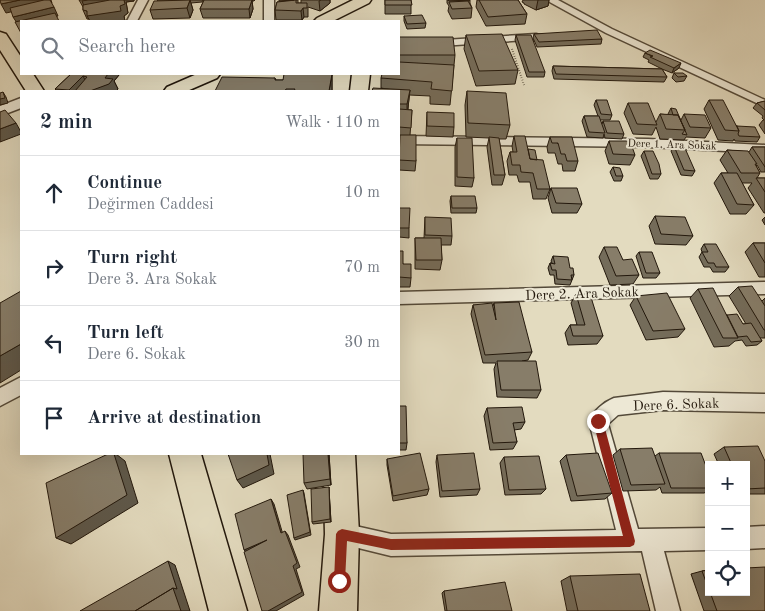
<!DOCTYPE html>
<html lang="en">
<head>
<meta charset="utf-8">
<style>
	:root { --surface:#fff; --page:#f2f2f3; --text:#1f2937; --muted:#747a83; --line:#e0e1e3 }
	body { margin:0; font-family:"Old Standard TT",serif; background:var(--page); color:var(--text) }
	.controls { position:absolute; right:15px; bottom:15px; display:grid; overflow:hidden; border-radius:0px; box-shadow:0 5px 20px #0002 }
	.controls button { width:45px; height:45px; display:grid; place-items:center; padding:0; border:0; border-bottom:1px solid var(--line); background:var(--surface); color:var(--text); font:25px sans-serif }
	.stop { position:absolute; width:15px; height:15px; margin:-11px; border:4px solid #8f2418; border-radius:50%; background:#fff }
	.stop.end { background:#8f2418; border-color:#fff; box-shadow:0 1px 5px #0008 }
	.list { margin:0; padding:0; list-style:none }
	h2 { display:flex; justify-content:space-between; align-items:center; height:65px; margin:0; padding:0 20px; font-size:21px }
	h2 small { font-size:16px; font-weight:400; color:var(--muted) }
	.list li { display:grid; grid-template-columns:32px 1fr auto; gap:15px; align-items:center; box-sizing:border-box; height:75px; padding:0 20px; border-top:1px solid var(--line) }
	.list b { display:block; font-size:19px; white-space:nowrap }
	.list p { margin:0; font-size:16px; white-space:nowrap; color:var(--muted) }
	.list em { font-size:16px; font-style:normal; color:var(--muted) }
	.icon { flex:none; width:28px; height:28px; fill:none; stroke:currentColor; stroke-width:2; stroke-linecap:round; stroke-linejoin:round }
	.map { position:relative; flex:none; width:765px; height:611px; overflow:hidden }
	.search { position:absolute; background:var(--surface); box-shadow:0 5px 20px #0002; left:20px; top:20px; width:380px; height:55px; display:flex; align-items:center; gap:12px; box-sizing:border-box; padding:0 18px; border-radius:0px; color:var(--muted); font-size:19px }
	.panel { position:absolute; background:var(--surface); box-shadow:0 5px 20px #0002; left:20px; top:90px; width:380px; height:365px; border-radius:0px }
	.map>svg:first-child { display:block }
</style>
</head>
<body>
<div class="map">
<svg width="765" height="611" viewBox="0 0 765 611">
	<rect width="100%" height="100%" fill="#e3dbbf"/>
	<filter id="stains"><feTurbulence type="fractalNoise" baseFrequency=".004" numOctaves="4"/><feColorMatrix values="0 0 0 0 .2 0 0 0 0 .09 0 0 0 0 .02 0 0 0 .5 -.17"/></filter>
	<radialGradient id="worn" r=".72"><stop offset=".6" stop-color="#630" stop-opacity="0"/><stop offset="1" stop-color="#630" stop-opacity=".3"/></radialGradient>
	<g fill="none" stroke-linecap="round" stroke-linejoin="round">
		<defs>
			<path id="minor" d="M138,0H148L137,21H127Z
				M264,0H274V21H264Z
				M546,0H558L612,29L765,100V107L606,33Z
				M536,34L540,35V39L399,49V43Z
				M399,136L648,139L765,145V153L648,147L399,144Z
				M765,282V294L399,304V292Z
				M21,377V395L0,406V388Z
				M663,392L765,394V412L663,410L618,415L608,424L638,529L709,528V550L664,551L680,611H656L642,551L391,556L334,542L331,534L334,526L342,523L391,534L616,530L589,421C593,411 604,402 614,398Z
				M765,526V548L746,549V527Z"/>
			<path id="tertiary" d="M21,98V108L0,116V106Z"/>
			<path id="primary" d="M353,0H371L369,3L333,21H314L317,18Z
				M0,32L6,34L21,57V74H33L44,91H26L0,50Z
				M197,74H220L217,78L187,91H164L167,87Z
				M352,74H370L368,91H350Z
				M169,454H201L247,611H209Z
				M323,454H355L359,534L357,611H319L325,534Z"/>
		</defs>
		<use href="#minor" stroke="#534939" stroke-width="3"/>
		<use href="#tertiary" stroke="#534939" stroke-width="3"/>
		<use href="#primary" stroke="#23180c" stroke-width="3"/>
		<path stroke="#23180c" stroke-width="2" stroke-dasharray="0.5 2" stroke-linecap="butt" d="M512,49L524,85"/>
		<use href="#minor" fill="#ede8d5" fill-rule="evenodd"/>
		<use href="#tertiary" fill="#ede8d5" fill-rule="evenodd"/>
		<use href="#primary" fill="#e3dbbf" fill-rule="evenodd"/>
	</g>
	<path fill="#746c5a" stroke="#23180c" d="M79,0H134V1L126,2L128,13L124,16L125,21L87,19L83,10V7Z
		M157,0H203L202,2L191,3L193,10L190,18L153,19L150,10L158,1Z
		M204,0H255L254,1H252L253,9L250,18H203L200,9Z
		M298,0V3H301V0H330V3L320,11L308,7V17H304L302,20H276L275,10L277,2Z
		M385,0H411V14H385Z
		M447,0H470V3L472,8L471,18L452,19L448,11L449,6L447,3Z
		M477,0H518L527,14L525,24L486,26L476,7Z
		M523,0H549L548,6L536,10L524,4V3L522,2Z
		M404,16L426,23L425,28L407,29L404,21Z
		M534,34L602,39L601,44L537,47L533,38Z
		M466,35L518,70L515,84L476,86L464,49Z
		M516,35L545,72L544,77H527L515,40Z
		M399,37L455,55L450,105L430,104V96L409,95L408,110H412L410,135L416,161L415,171L399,170L400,137H399V91L381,88V78L399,74Z
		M645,53L679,68L672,73L662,69L667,77L664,82L554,79L552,71L553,66L662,69L648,62L649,60L643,57Z
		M674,73L687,76L684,81L676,82L672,78Z
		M71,74H119V75L114,81L118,89L116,91H57L55,89Z
		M332,74V91H215L275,78L276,80H283Z
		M467,91L510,125L506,139H499L505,175L502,185H492L487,147L489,138L466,137L465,105Z
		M596,100L612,115L610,120H600L602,124L603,121L624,134L622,139L605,138L604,134L603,138L587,137L582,121L584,116H598L594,105Z
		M709,100L737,126L760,137L757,142L735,141L734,139L733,141L718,140L704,109Z
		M765,101V134L759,125L763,120H764L762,118L763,116L753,108L757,103Z
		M628,103L656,122L660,114L669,115L668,114L671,108L681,120L684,114L711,128L705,138L686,137L684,140L660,139L656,127L652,135L633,134L624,113Z
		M427,112L454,127L453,137L426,136Z
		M514,136L537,160L550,189L546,199H533L530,182H519L517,175H509L507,161L510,152H513L512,146Z
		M550,137L578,161L575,171H563L562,164H558L555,153H548L547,147Z
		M457,138L474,178L472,187L455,186V147Z
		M609,141L635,155L630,165L609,164L605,151Z
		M674,146L695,171L692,176L681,175L671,151Z
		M752,147H765V172H761L757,165L756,166L760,173L757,178H765V213H764L748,188L752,183H742L754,205L746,214H730L714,183L721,173H728L720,160L727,150L749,152Z
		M644,151L661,174L658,179H650L641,156Z
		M613,167L623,176L621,181H614L610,172Z
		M551,188L582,204L577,213H552L548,198Z
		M451,196L477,208L476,213H451L450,201Z
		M399,208L409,228V238L399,237Z
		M655,216L693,236L686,245L655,244L649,226Z
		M425,217L452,236L451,245H441L442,260L440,270L415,269V238H424Z
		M765,217V225L762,220Z
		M753,243H765V277H759L745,252Z
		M704,244L729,267L725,272H713L710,267H704L699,257L702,252L701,249Z
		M604,247L623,260L639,275L633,284L610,285L599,257Z
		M399,251L403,264L411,278L410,287H399Z
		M639,252L660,273L656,278H643L636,256Z
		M553,256L570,268L574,275L570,285L555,284L554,275H550L548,268L550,263H552L551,261Z
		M738,287L762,301L765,298V338H760L762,341L757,345L746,346L742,340L735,341L729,346L714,347L690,298L698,289L727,315L743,324H746L729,296Z
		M576,294L603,336L597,344L568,345L565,333L570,325H577L571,303Z
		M636,296L685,329L678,337L646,340L630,305Z
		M494,303L532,352L528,360L522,361L541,390L537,398L497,397L494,369L496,363H483L471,314L473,305L493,306Z
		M399,406L407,443L406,450H399Z
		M487,408L525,422L521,429L514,430L517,442L513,449L490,450L484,416Z
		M724,447L765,461V494H746V465H719L714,454Z
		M620,449L655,456L659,453L709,474V491L704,493H662L660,487L656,490L623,491L613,455Z
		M329,454L331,485L307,489L304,483Z
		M437,455L480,489L477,495L440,497L436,462Z
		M566,455L612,493L605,499L571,501L560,461Z
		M504,457L546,489L541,494L505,495L500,463Z
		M387,459L429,489L427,495L393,501L387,465Z
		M329,490L331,522L313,524L312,522Z
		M709,570V592H746L765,611H704L691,574L702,571Z
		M570,576L650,611H567L561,581Z
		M444,591L512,611H445L442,593Z"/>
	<path fill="#5e584a" stroke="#23180c" d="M20,0H51L52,3L6,13L1,4Z
		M88,0H134V1L126,2L128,13L124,16L125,21H90L87,16L120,6L86,11L82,1Z
		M190,0L193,10L190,18L187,8Z
		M252,0L253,9L250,18L249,9Z
		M321,0H330V3L320,11L319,1Z
		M538,0H549L548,6L536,10Z
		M54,7L58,16L19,26L13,17Z
		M303,8L304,17L302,20L301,11Z
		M681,63L679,68L672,73L674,68Z
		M108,74H119V75L114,81L118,89L116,91H90Z
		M332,74V91H329Z
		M83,76L88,86L83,91H70L69,90Z
		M410,90L409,100L407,114V104Z
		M3,92L6,97L8,103L0,105V99Z
		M16,123L21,132V134L0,142V129Z
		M21,344V370L0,383V356Z
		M114,454H116L125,461L138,503L71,544L56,538Z
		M267,454H270L274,474L243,488L237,480Z
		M328,454H329L331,485L330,479Z
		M329,487V490L331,522L330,519Z
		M303,490L304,493L311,535L295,540L294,538Z
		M271,499L274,504L284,538L281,533Z
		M285,531L288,535L300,567L296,569L304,595L276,611H268L293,566Z
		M267,540L248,553L244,550Z
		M168,561L175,565L190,611H152Z"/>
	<path fill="#877d69" stroke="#23180c" d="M0,0H20L1,4Z
		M44,0H50L54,7L13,17L10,8Z
		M110,0H124L125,4L120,6L121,11L87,16V11L83,10V5Z
		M190,0L187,8L150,10L154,1Z
		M204,0H252L249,9H200Z
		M279,0H294L279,1Z
		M296,0V3H307V8H303L301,11L275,10L277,2Z
		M385,0H411L412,5H385Z
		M448,0H470L449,1Z
		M479,0H518L527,14L488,17Z
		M468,1L472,8L452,9L449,2Z
		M55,13L59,21H21V33L15,22Z
		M422,15L426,23L407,24L404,16Z
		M597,30L602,39L539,42L534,34Z
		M502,34L518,70L479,71L466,35Z
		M516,35H531L545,72H529Z
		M399,37H453L455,55H399Z
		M650,50L681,63L674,68L650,57L653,56L645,53Z
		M399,62L454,65L452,91L431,89L432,82L381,78L382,74H399Z
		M553,66L662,69L667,77L556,74Z
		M674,73H683L687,76L678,77Z
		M71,74H108L105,78L113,79L109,84L90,91H75L87,77L83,76L69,90L55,89Z
		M284,74H332L329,91H294L295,89H286L285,91H215L222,77L275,78V80H283Z
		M373,88L410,90L407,104H399V91H372Z
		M467,91L506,93L510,125L468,123Z
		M3,92L5,98L0,99V93Z
		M596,100H607L612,115L601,114Z
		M709,100H723L739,131L725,130Z
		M765,101V110L757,103Z
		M628,103H648L657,125L637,124Z
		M671,108L676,109L687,135L682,134L685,130L678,115H673Z
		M399,109L412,110L411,128L399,127Z
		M5,110L16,123L0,129V112Z
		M427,112L454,113V127L427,126Z
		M660,114L678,115L685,130L666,129Z
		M684,114L705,115L711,128L690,127Z
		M584,116H599L605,133L589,132Z
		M603,121H619L624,134L607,133Z
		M737,126L755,127L760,137L739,136L738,134L739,131Z
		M400,135H416V161L399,160Z
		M514,136H525L530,159L543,160L550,189H537L533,173L521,172L520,165H512L510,152H517Z
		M489,137L499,138L505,175H494Z
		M550,137H572L578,161H567L565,154H561L558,143H552Z
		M457,138H472L474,178L457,177Z
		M609,141H630L635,155L613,154Z
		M674,146H684L695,171L684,170Z
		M752,147H765V167Z
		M528,149L535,150L537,160L530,159Z
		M727,150L748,151L757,164H755L760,173H741Z
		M644,151H653L659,164L661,174H652Z
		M613,167L620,168L623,176H616Z
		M721,173H737L754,205L737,204Z
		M756,178H765V192Z
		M551,188H577L582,204L556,203Z
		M451,196H475L477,208H452Z
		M399,208H410L409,228H399Z
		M655,216L685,217L693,236L661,234Z
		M425,217L451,218L452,236L425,235Z
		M415,238H441L442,260H416Z
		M753,243H765V263Z
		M704,244H716L729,267H716L714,263H708L702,252H708Z
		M604,247H617L623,260L632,259L639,275L616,276Z
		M399,251H403V264H411V278L399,277Z
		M639,252H652L660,273H646Z
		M553,256L568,257L570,268H573L574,275H571L572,280L557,279L556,270H552L550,263L555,264Z
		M752,286L765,306V330H764L738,287Z
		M713,288L738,338H723L698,289Z
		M21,291V344L0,356V303Z
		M667,293L685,329L653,331L636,296Z
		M576,294H590L603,336H573L570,325H585Z
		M519,302L532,352L485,355L473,305L492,303L496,320L494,303Z
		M737,314L743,324L751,323L762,341L751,342L747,336L738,337L727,315Z
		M497,361H536L541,390H501Z
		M399,406H406L407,443H399Z
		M522,407L525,422L513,423L517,442L493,443L487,408Z
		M758,446L765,461V488L746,489V465H732L724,447Z
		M652,448L665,484L631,485L620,449Z
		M420,453L429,489L393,496L387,459Z
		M474,453L480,489L442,491L437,455Z
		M598,453L612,493L577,496L566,455Z
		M659,453H701L709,474V488H671Z
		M108,454H114L127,495L56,538L46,483Z
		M228,454H267L269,465L237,480Z
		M303,454H328L330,479L304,483Z
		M539,456L546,489L509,490L504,457Z
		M329,487L330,519L312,522L311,489Z
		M303,490L310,532L294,538L287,495Z
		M271,499L281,533L285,531L297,563L293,566L302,592L268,611H262L244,552L267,540L244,550L235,514Z
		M168,561L177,589L173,588L135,611H80Z
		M765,567V611H717L710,592H746V568Z
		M709,570V590L702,571Z
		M640,574L650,611H578L570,576Z
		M505,582L512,611H447L444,591Z
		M173,588L181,611H135Z"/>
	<path fill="#8f2418" d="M598,416L603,421L635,541L634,545L630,547L391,550L347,541L345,581L343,585L339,586L335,585L334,581L336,534L338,531L342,529L391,539L623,536L593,421Z"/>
	<g text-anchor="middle" stroke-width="4" stroke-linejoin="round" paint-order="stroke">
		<g font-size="11" fill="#23180c" stroke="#ede8d5">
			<text transform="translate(672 144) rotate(2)" y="4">Dere 1. Ara Sokak</text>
		</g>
		<g font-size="14" fill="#23180c" stroke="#ede8d5">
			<text transform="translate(582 293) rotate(-2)" y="5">Dere 2. Ara Sokak</text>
			<text transform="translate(676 404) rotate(-2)" y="5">Dere 6. Sokak</text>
		</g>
	</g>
	<rect width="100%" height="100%" filter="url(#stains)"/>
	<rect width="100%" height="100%" fill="url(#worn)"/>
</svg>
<div class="controls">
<button>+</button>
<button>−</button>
<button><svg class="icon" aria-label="locate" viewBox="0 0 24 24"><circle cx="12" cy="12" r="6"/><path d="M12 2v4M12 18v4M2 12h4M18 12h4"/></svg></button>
</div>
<div class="stop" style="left:339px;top:581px"></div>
<div class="stop end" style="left:598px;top:421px"></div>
<div class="search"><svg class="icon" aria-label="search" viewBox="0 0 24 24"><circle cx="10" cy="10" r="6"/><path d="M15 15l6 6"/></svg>Search here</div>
<section class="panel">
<h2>2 min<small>Walk · 110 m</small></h2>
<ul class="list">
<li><svg class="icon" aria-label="ahead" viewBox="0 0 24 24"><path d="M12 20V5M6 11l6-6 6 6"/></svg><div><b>Continue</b><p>Değirmen Caddesi</p></div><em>10 m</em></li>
<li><svg class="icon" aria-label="right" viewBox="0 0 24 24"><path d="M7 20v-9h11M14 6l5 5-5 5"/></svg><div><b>Turn right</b><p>Dere 3. Ara Sokak</p></div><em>70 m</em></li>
<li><svg class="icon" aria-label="left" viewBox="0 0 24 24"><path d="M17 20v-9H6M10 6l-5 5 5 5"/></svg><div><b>Turn left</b><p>Dere 6. Sokak</p></div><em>30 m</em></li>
<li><svg class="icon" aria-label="arrive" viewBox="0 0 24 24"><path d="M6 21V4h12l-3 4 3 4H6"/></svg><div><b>Arrive at destination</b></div></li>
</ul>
</section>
</div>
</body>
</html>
